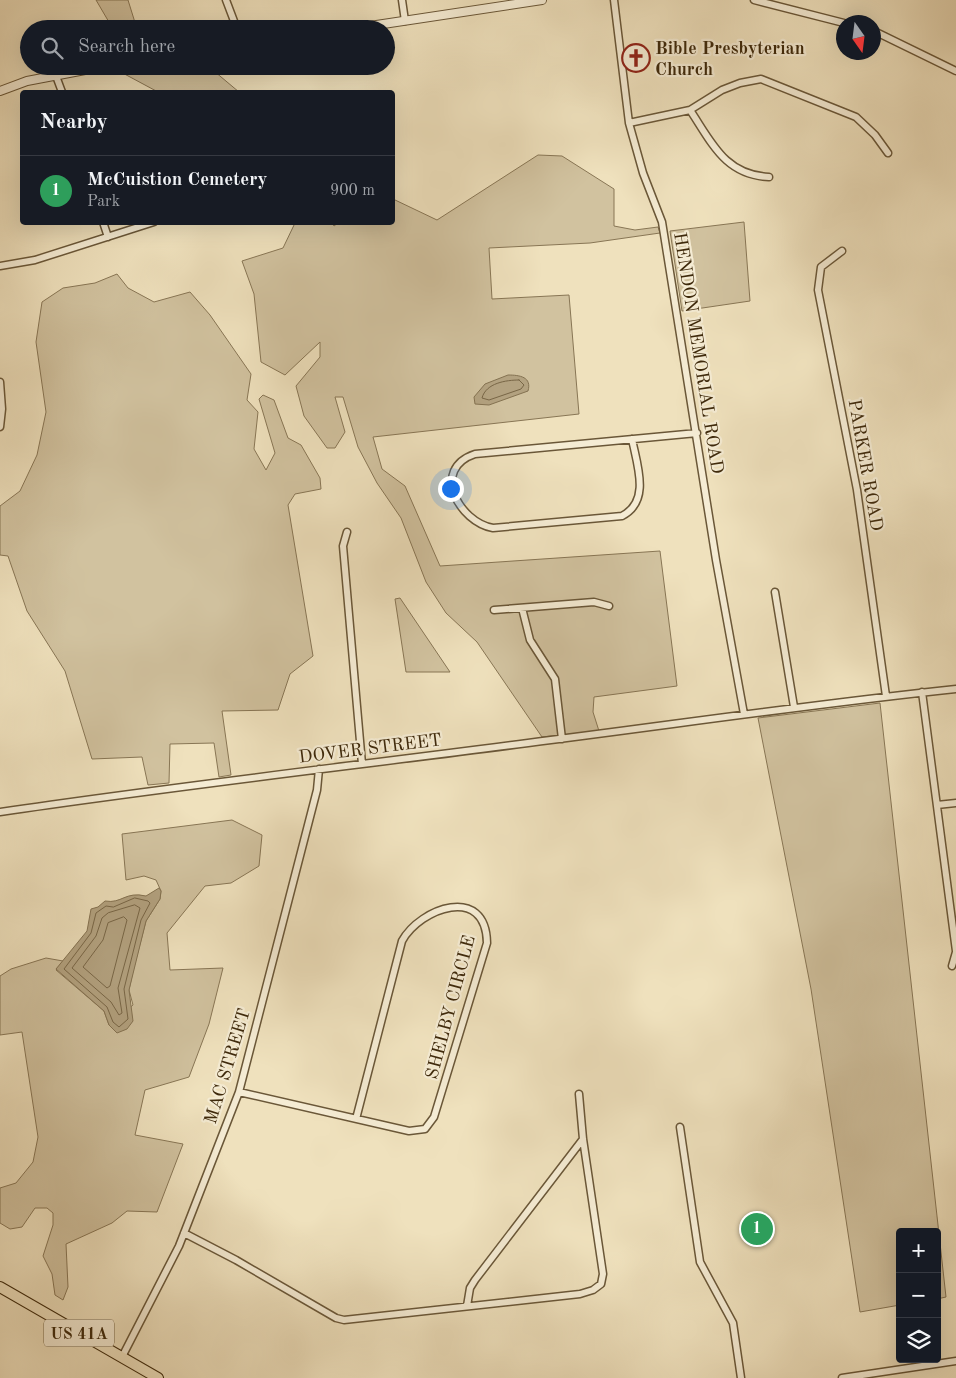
<!DOCTYPE html>
<html lang="en">
<head>
<meta charset="utf-8">
<style>
	:root { --surface:#171b24; --page:#242831; --text:#f1f3f6; --muted:#9ea1a6; --line:#363941; --accent:#1a73e8 }
	body { margin:0; font-family:"Old Standard TT",serif; background:var(--page); color:var(--text) }
	.controls { position:absolute; right:15px; bottom:15px; display:grid; overflow:hidden; border-radius:5px; box-shadow:0 5px 20px #0002 }
	.controls button { width:45px; height:45px; display:grid; place-items:center; padding:0; border:0; border-bottom:1px solid var(--line); background:var(--surface); color:var(--text); font:25px sans-serif }
	.compass { position:absolute; left:836px; top:15px; width:45px; height:45px; border-radius:50%; background:var(--surface); box-shadow:0 5px 20px #0002; rotate:166deg }
	.you { position:absolute; left:450px; top:488px; width:18px; height:18px; margin:-12px; border:4px solid #fff; border-radius:50%; background:#1a73e8; box-shadow:0 0 0 8px #1a73e833 }
	.badge { display:grid; place-items:center; width:32px; height:32px; border-radius:50%; background:var(--accent); color:#fff; font-size:16px; font-weight:700 }
	.pin { position:absolute; translate:-50% -50%; border:2px solid #fff; box-shadow:0 1px 5px #0006 }
	.list { margin:0; padding:0; list-style:none }
	h2 { display:flex; justify-content:space-between; align-items:center; height:65px; margin:0; padding:0 20px; font-size:21px }
	h2 small { font-size:16px; font-weight:400; color:var(--muted) }
	.list li { display:grid; grid-template-columns:32px 1fr auto; gap:15px; align-items:center; box-sizing:border-box; height:70px; padding:0 20px; border-top:1px solid var(--line) }
	.list b { display:block; font-size:19px; white-space:nowrap }
	.list p { margin:0; font-size:16px; white-space:nowrap; color:var(--muted) }
	.list em { font-size:16px; font-style:normal; color:var(--muted) }
	.icon { flex:none; width:28px; height:28px; fill:none; stroke:currentColor; stroke-width:2; stroke-linecap:round; stroke-linejoin:round }
	.map { position:relative; flex:none; width:956px; height:1378px; overflow:hidden }
	.search { position:absolute; background:var(--surface); box-shadow:0 5px 20px #0002; left:20px; top:20px; width:375px; height:55px; display:flex; align-items:center; gap:12px; box-sizing:border-box; padding:0 18px; border-radius:28px; color:var(--muted); font-size:19px }
	.panel { position:absolute; background:var(--surface); box-shadow:0 5px 20px #0002; left:20px; top:90px; width:375px; height:135px; border-radius:5px }
	.map>svg:first-child { display:block }
</style>
</head>
<body>
<div class="map">
<svg width="956" height="1378" viewBox="0 0 956 1378">
	<rect width="100%" height="100%" fill="#efe1bd"/>
	<filter id="stains"><feTurbulence type="fractalNoise" baseFrequency=".004" numOctaves="4"/><feColorMatrix values="0 0 0 0 .2 0 0 0 0 .09 0 0 0 0 .02 0 0 0 .5 -.17"/></filter>
	<radialGradient id="worn" r=".72"><stop offset=".6" stop-color="#630" stop-opacity="0"/><stop offset="1" stop-color="#630" stop-opacity=".3"/></radialGradient>
	<path fill="#d1c29f" stroke="#887655" d="M96,0H128L137,29H113Z
		M136,66H208L239,92H158L117,70Z
		M538,155L562,156L614,189V226L635,230L658,227L660,233L590,243L489,248L492,299L569,295L579,414L373,437L382,469L405,486L440,566L660,551L677,686L594,697L593,712L599,731L542,737L477,642L446,613L426,582L401,518L377,483L358,447L343,397H335L345,432L335,448H327L304,416L296,386L320,357V342L285,375L261,362L254,294L242,261L283,248L295,223H332L334,226L338,223L392,222L393,199L437,220Z
		M744,222L750,301L682,311L670,231Z
		M117,274L128,288L154,302L190,292L210,315L251,374L247,400L258,412L254,449L266,470L275,453L259,399L263,395L274,400L288,438L301,445L320,478L321,489L295,494L288,505L313,656L290,674L278,710L222,711L231,775L219,777L214,743L170,744L169,783L148,785L142,757L92,759L65,671L27,611L8,556L0,555V506L20,491L37,455L46,412L36,342L42,302L63,288L95,283Z
		M400,598L450,672H406L395,599Z
		M880,703L946,1297L937,1299V1232H900V1305L860,1312L811,989L758,718Z
		M232,820L262,835L259,866L231,883L205,886L167,933L170,970L223,968L209,1024L189,1077L145,1090L135,1135L183,1144L157,1212L127,1211L112,1223L66,1244L68,1287L63,1300L55,1295L52,1274L43,1256L53,1225V1213L47,1208H35L22,1227L10,1229L0,1223V1188L16,1183L33,1162L38,1137L22,1032L0,1035V976L11,969L46,958L63,961L56,970L104,1011L109,1025L133,1005L129,990L133,971L146,921L160,899L161,891L156,880L144,876L126,880L122,834Z"/>
	<path fill="#b3a280" stroke="#847251" d="M508,375C520,375 532,377 528,391L489,405L475,404L474,397L485,384Z
		M159,888L161,891L160,899L146,921L129,990L133,1021L127,1029L117,1033L109,1025L104,1011L56,969L87,931L91,909L98,907L105,901C122,904 125,891 146,896Z"/>
	<g fill="none" stroke-linecap="round" stroke-linejoin="round">
		<path stroke="#786646" stroke-width="1" d="M519,380L524,385L521,389L489,400L482,398C486,383 506,380 519,380Z
			M135,898L148,901L150,903L141,920L124,989L128,1019L119,1027L113,1022L107,1007L64,969L91,933L96,913L106,906L113,907Z
			M135,905L140,908L118,988L122,1013L119,1015L111,1002L72,968L96,936L102,918L108,913Z
			M124,917L127,920L110,986L107,988L83,967L103,940L108,923Z"/>
		<defs>
			<path id="minor" d="M226,0L237,29
				M402,0L405,21
				M614,0L629,123L643,173L662,222L716,560L744,714
				M754,0L844,23
				M874,31L956,71
				M56,76L62,92
				M690,110C712,143 725,175 769,177
				M629,123L690,110L722,90L740,83L761,79L856,117L875,135L888,153
				M103,222L108,237
				M842,251L821,267L818,290L857,490L886,696
				M0,266L35,260L154,222
				M0,382L2,409L0,427
				M632,439C637,465 651,501 622,516L493,528C459,522 430,469 475,454L697,433
				M347,532L343,546L362,764
				M775,592L794,707
				M522,608L530,640L555,679L562,739
				M494,610L594,602L609,606
				M922,692L956,951
				M937,805L956,803
				M0,812C176,786 352,766 528,743C671,725 813,704 956,689
				M952,966L956,952
				M239,1092L409,1131L425,1129L434,1117L487,943C486,884 420,908 402,941L356,1119
				M680,1127L700,1262L733,1323L741,1378
				M184,1233L236,1260L336,1318L344,1320L580,1294L593,1290L601,1284L603,1274L583,1139L579,1094
				M467,1306L470,1288L475,1280L583,1139
				M122,1357L179,1246L239,1092L317,790L319,769
				M842,1378L956,1361"/>
			<path id="tertiary" d="M350,29L542,0
				M0,91L27,81L106,66"/>
			<path id="primary" d="M0,1287L158,1378"/>
		</defs>
		<use href="#minor" stroke="#6a5738" stroke-width="9"/>
		<use href="#tertiary" stroke="#6a5738" stroke-width="10"/>
		<use href="#primary" stroke="#3e290b" stroke-width="12"/>
		<use href="#minor" stroke="#f5ecd4" stroke-width="6"/>
		<use href="#tertiary" stroke="#f5ecd4" stroke-width="8"/>
		<use href="#primary" stroke="#efe1bd" stroke-width="10"/>
	</g>
	<defs>
		<symbol id="church-ring" viewBox="-11 -11 22 22"><circle r="9.5" fill="#f5ecd4" stroke="#8f2418" stroke-width="1.5"/><path d="M-1.2-6h2.4v3.5h3.3v2.4h-3.3V6h-2.4V-.1h-3.3v-2.4h3.3Z" fill="#8f2418"/></symbol>
	</defs>
	<g fill-rule="evenodd">
		<use href="#church-ring" x="620" y="42" width="32" height="32"/>
	</g>
	<g text-anchor="middle" stroke-width="4.5" stroke-linejoin="round" paint-order="stroke">
		<rect fill="#f5ecd4" stroke="#756447" stroke-width="1" x="44" y="1319.5" width="70" height="27" rx="4"/>
		<g font-size="16" font-weight="bold" fill="#3e290b">
			<text x="79" y="1339">US 41A</text>
		</g>
		<g font-size="18" font-weight="bold" fill="#3e290b" stroke="#f5ecd4" text-anchor="start">
			<text x="655" y="54">Bible Presbyterian<tspan x="655" dy="21">Church</tspan></text>
		</g>
		<g font-size="18" fill="#3e290b" stroke="#f5ecd4">
			<text transform="translate(699 353) rotate(81)" y="6">HENDON MEMORIAL ROAD</text>
			<text transform="translate(866 465) rotate(80)" y="6">PARKER ROAD</text>
			<text transform="translate(370 748) rotate(-7)" y="6">DOVER STREET</text>
			<text transform="translate(450 1007) rotate(-75)" y="6">SHELBY CIRCLE</text>
			<text transform="translate(227 1066) rotate(-73)" y="6">MAC STREET</text>
		</g>
	</g>
	<rect width="100%" height="100%" filter="url(#stains)"/>
	<rect width="100%" height="100%" fill="url(#worn)"/>
</svg>
<div class="controls">
<button>+</button>
<button>−</button>
<button><svg class="icon" aria-label="layers" viewBox="0 0 24 24"><path d="M12 4l9 5-9 5-9-5zM3 14l9 5 9-5"/></svg></button>
</div>
<svg class="compass" viewBox="-18 -18 36 36"><path d="M0-13l5 13h-10z" fill="#e53935"/><path d="M0 13l5-13h-10z" fill="#9ea1a6"/></svg>
<div class="you"></div>
<div class="pin badge" style="left:757px;top:1229px;background:#2e9e5b">1</div>
<div class="search"><svg class="icon" aria-label="search" viewBox="0 0 24 24"><circle cx="10" cy="10" r="6"/><path d="M15 15l6 6"/></svg>Search here</div>
<section class="panel">
<h2>Nearby<small></small></h2>
<ul class="list">
<li><span class="badge" style="background:#2e9e5b">1</span><div><b>McCuistion Cemetery</b><p>Park</p></div><em>900 m</em></li>
</ul>
</section>
</div>
</body>
</html>
